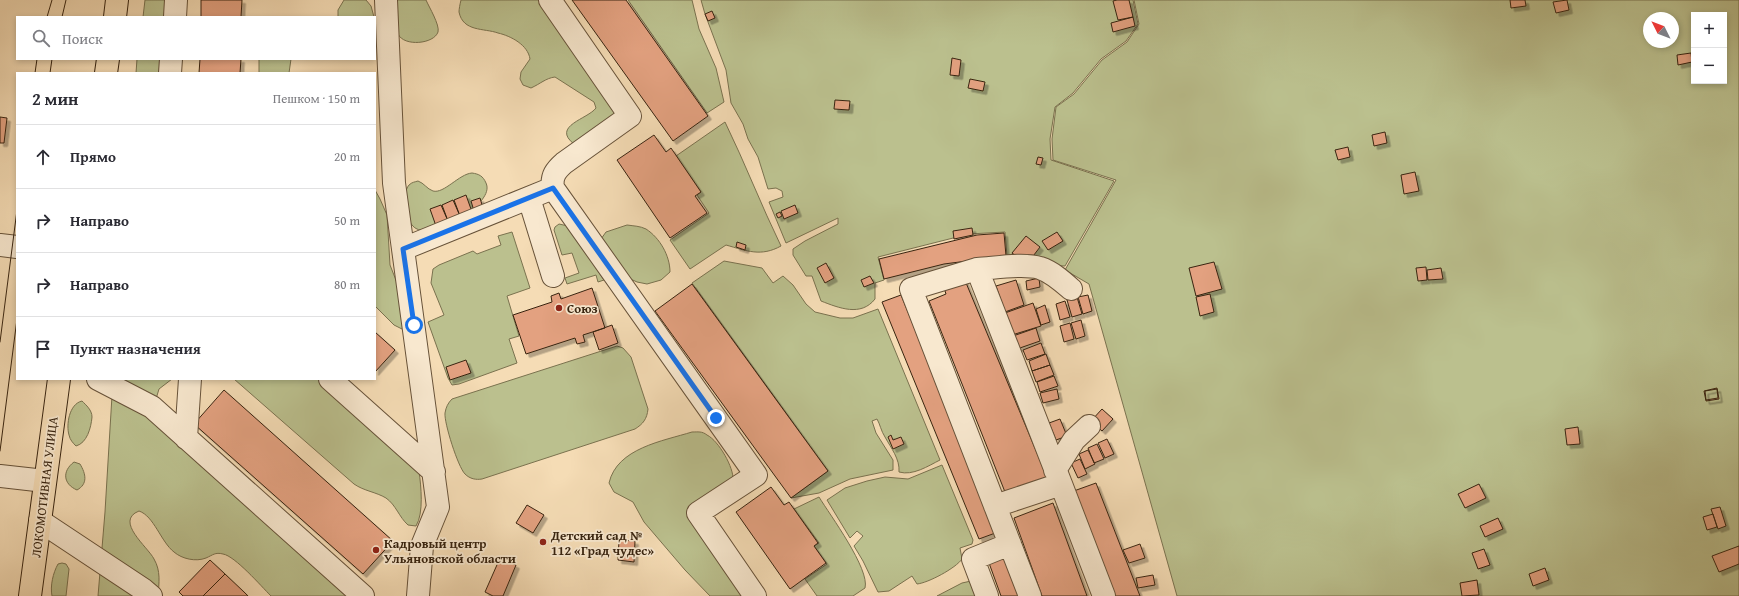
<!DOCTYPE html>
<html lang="ru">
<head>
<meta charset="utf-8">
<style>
	:root { --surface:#fff; --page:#f2f2f3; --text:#2b2b33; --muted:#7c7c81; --line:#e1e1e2 }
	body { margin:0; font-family:"Gentium Book Plus",serif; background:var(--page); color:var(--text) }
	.controls { position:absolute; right:12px; top:12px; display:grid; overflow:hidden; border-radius:0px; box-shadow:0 2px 6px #0003 }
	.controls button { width:36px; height:36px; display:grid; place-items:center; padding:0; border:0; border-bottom:1px solid var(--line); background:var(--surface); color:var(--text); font:20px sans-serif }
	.compass { position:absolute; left:1643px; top:12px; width:36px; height:36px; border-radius:50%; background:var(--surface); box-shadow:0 2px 6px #0003; rotate:312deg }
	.stop { position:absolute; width:12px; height:12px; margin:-9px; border:3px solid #1a73e8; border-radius:50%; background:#fff }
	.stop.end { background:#1a73e8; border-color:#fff; box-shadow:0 1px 4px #0008 }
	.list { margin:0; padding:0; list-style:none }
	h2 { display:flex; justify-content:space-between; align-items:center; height:52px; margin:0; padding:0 16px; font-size:17px }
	h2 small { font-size:13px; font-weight:400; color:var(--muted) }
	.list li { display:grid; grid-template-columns:26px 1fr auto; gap:12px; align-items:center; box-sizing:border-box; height:64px; padding:0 16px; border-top:1px solid var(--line) }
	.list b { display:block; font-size:15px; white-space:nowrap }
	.list em { font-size:13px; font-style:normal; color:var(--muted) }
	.icon { flex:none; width:22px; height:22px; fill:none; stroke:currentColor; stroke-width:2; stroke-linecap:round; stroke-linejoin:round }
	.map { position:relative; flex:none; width:1739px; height:596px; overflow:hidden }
	.search { position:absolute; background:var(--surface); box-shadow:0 2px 6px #0003; left:16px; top:16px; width:360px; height:44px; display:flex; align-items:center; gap:10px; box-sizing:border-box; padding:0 14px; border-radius:0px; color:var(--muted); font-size:15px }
	.panel { position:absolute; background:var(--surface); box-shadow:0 2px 6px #0003; left:16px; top:72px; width:360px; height:308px; border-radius:0px }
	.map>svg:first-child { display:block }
</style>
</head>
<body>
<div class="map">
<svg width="1739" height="596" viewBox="0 0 1739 596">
	<defs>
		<filter id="shadow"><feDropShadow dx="3.5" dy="3.5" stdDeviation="0" flood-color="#0004"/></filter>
	</defs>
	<rect width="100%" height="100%" fill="#f5dcb5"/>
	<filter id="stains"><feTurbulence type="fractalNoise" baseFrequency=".005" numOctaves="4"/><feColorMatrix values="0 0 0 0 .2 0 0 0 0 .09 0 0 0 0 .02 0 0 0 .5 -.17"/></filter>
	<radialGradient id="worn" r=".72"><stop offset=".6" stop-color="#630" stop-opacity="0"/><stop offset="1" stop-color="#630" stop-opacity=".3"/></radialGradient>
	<path fill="#bbc08e" stroke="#7a724f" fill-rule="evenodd" d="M145,0H172L170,17H143Z
		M344,0H366L371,6L374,17H338V10Z
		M396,0H426C429,7 440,25 438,32C434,44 404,47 398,34C394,25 396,10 396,0Z
		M461,0H544L621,112L574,144C551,126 588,119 596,108L594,102L555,77C546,78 540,84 531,88L523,85L520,79L521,72L530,59C528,45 511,36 498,33C484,28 463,32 459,12C459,9 460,4 461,0Z
		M628,0H692L699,29L716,68L724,102L707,113Z
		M701,0H1133L1138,24L1126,41L1101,59L1073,93L1055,107L1050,139L1051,160L1114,181L1065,266L1025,264L1012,254L1007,256L1005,232L969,234L878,257L884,280L875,283V299C861,317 839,308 821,301L812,276H806L793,255V249L805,241L838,224V218L786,243L769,202L783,197L782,191L776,188L768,189L758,157L748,139L743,124L731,103L726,70L705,14Z
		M1134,0H1739V596H1177L1089,284L1065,270L1116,180L1053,160L1052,139L1056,107L1074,94L1102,60L1127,42L1139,24ZM1694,15H1724V81H1694ZM1649,18H1673V42H1649Z
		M137,59H167V73H136Z
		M259,59H291L289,73H259Z
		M725,122C745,163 761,205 781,246C761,257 747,251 726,245L690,269L670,240L709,213L697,195L701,192L676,156Z
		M472,173C479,174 483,176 486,183C496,204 433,237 417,229C405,224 401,194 409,185C412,182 415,182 418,181C424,183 427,189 433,191C444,194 459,174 472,173Z
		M375,190L380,199L387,215L390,265L403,298L404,330L394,325L375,306Z
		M559,224L568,226L604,280L598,282L596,275L567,284L565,278L579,273L572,253L562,255L554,230L555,227Z
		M627,225C634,226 640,226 646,229C660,238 670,256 670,272L661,280L647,284L637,282L624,276L601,239L606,232Z
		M512,232L530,288L507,296L519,336L509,339L517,363L459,384L452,385L448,378L428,322L444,315L431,283L433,269L439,265L473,251L477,254L501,245L498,236Z
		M724,261L762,268L773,283L783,276L793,285L806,304L815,312L840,318H853L878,309L940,460C928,466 913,476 899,472C900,459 891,448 885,437C881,431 880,424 877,419L872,421L876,433L893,460V470L850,479L819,493L791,498L828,471L692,283Z
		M617,346L623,348L631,357L648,409C647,419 643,424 635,429L482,479C476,480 470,479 465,474C458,467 444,423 445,413C446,407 448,403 452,399Z
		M113,379H172L159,389L156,399L359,596H271C261,586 235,556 223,554C215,552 213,555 206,558C196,562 182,559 174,552C161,542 154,516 139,511C114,521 148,547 154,559C161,571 159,583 158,596H98L105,512Z
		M234,379H324L419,471C421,486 424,513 416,526L408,525C399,517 396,505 386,498C376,492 364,491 354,484Z
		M82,401C86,405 92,410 92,417C91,428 87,443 76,446C73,443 70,440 69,435C66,425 69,404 82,401Z
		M692,432C698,432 702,431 707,435C719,441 734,468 733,480L703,504L748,596H710L685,570L644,522L633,502L614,492L609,483C617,448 663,441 692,432Z
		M74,462L80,464C86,474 88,484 77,490C63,484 62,471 74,462Z
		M942,465L973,540L972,544L960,548L962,559C956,568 928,583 917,584L912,576L889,591L878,592L863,561L854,546L863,536L857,531L850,538L827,500L845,488L867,481L885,477L908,479Z
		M819,497C830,515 870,569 865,588L853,596H817L805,579L827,564L814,546L819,543L794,509Z
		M62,563L66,564L69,569L66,596H52C50,586 53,573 58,564Z
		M971,581L980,596H937L962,583Z"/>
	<path fill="#e3a180" stroke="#382410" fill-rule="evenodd" filter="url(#shadow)" d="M201,0H242L241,17H201Z
		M572,0H626L708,116L673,141Z
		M1117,0H1129L1133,17L1118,20L1113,1Z
		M1510,0H1525L1526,6L1511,8Z
		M1567,0L1569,10L1556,13L1553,2Z
		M712,11L715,18L708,21L705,14Z
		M1133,17L1135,26L1113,32L1111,23Z
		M1691,53L1692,62L1678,65L1677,55Z
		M952,58L961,60L959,76L950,75Z
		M200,59H241L240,73H199Z
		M970,79L985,82L983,91L968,88Z
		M835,100L850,101L849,110L834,109Z
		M0,117L7,118L4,143H0Z
		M1385,132L1387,143L1374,146L1372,135Z
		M654,135L666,152L671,148L701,192L695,196L707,213L670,238L617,160Z
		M1348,147L1350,157L1338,160L1335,150Z
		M1038,157L1043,158L1041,165L1036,164Z
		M1415,172L1419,191L1404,194L1401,175Z
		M466,195L472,212L460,216L454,200Z
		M480,198L483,208L474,211L471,201Z
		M453,200L460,216L448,221L442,205Z
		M441,205L448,221L436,226L430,209Z
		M795,205L798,213L784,219L781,211Z
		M780,212L782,216L778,218L776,214Z
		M972,228L973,235L954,239L953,231Z
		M1057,232L1063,241L1048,250L1042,241Z
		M1004,233L1006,256L944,264L884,279L879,259L977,235Z
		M1026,236L1040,247L1027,264L1012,253Z
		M737,242L746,245L745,250L736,247Z
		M1214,262L1222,289L1196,296L1189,268Z
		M826,263L834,278L825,283L817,268Z
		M1426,267L1427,280L1418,281L1416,268Z
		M1441,268L1443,279L1428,280L1427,270Z
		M870,276L874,283L864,287L861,280Z
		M964,278L1047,477L1005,492L929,301L946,294L943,285Z
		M1039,278L1040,287L1027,290L1026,281Z
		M1016,280L1024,305L1005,312L996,286Z
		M692,284L828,471L791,498L655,311Z
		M592,288L605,328L583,335L585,342L577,344L575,338L526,354L513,315L552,302L551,296L559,293L561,299Z
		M1210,294L1214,312L1200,316L1196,297Z
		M901,295L998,532L979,539L882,302Z
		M1088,295L1092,311L1083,314L1078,297Z
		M1077,297L1082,314L1072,317L1067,300Z
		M1065,301L1070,317L1060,320L1056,304Z
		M1033,303L1041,326L1012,335L1005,313Z
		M1045,305L1050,322L1041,325L1036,309Z
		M1081,320L1085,336L1076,339L1071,323Z
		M1070,323L1074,339L1064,342L1060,326Z
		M612,325L618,343L599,350L593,332Z
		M1036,328L1040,341L1017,349L1013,336Z
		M375,332L395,350L375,372Z
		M1041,343L1045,354L1027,360L1023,350Z
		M1046,354L1050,365L1032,371L1029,361Z
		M466,360L471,373L450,380L446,367Z
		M1050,365L1054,375L1036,382L1032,371Z
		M1054,376L1058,386L1040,392L1037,382Z
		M1717,388L1719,399L1706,401L1704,391ZM1717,389L1718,398L1706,400L1705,391Z
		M1057,389L1059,399L1043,403L1040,393Z
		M224,390L393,541L363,574L194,424Z
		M1102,409L1113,419L1102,431L1091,421Z
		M1060,419L1067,436L1056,440L1049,423Z
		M1578,427L1580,444L1567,445L1565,429Z
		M891,435L893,440L901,437L904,444L893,449L888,437Z
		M1107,439L1114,454L1105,458L1098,443Z
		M1097,444L1104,459L1094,463L1088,448Z
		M1088,450L1095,464L1085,469L1079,454Z
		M1080,459L1087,474L1078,478L1071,463Z
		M1096,483L1140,596H1111L1071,492Z
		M1479,484L1486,498L1465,508L1458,494Z
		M771,487L784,505L789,502L818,543L814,546L826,563L790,589L736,512Z
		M1053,503L1087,596H1042L1014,518Z
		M527,505L544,515L533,533L516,523Z
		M1720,507L1726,526L1718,529L1711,509Z
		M1713,514L1717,527L1707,530L1703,517Z
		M1498,518L1503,529L1485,537L1480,526Z
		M619,540L635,541L634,562L618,560Z
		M1140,544L1145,558L1129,563L1123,550Z
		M1739,546V564L1719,572L1712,556Z
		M1484,549L1490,565L1478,569L1472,553Z
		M1008,555L1022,596H1001L989,563Z
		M500,558L516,565L503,596H493L485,592Z
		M210,560L225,574L203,596H183L179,592Z
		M1545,568L1549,580L1533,586L1529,574Z
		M225,574L244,592L248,596H203Z
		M1153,575L1155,585L1138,588L1136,578Z
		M1477,580L1479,595L1462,596L1460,583Z"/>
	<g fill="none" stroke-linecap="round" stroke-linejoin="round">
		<defs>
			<path id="minor" d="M386,0L394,183L403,249
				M550,0L630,116L564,163C556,170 551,176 553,188
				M175,17L176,0
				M170,73L171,59
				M529,198L553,276
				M0,245L17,247
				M977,269C995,268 1023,263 1040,268C1052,272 1062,281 1071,289
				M98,379L152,407L363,596
				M330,379L434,472
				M186,438L190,379
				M1055,470L1074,440L1089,426
				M0,476L45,481
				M995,506L1061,484L1104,596
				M40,521L144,590L151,596
				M418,596L422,546L438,507L403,249L553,188L756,475L698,513L755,596
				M987,596L973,559L1010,544
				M1030,596L911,289L977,269L1061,484"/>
			<path id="major" d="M115,17L117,0
				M106,73L108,59
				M30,596L59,379"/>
		</defs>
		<use href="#minor" stroke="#675239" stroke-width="24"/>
		<use href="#major" stroke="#382410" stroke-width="24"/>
		<use href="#minor" stroke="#f8e8cf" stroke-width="22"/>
		<use href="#major" stroke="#f5dcb5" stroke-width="22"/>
		<path stroke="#382410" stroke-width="1" d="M47,17L52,0
			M62,17L66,0
			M35,73L37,59
			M50,73L52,59
			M0,342L17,210
			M0,451L17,319"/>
	</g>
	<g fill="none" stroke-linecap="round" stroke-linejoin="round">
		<path stroke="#1a73e8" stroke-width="5" d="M414,325L403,249L553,188L716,418"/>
	</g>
	<g fill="#8f2418" stroke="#f8e8cf" stroke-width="1.5">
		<circle cx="559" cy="308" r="4"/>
		<circle cx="543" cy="542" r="4"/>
		<circle cx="376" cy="550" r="4"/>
	</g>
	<g text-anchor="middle" stroke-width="3.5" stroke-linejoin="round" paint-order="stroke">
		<g font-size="13" font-weight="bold" fill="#382410" stroke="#f8e8cf" text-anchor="start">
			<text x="567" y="313">Союз</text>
			<text x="551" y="540">Детский сад №<tspan x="551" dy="15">112 «Град чудес»</tspan></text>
			<text x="384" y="548">Кадровый центр<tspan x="384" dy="15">Ульяновской области</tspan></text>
		</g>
		<g font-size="13" fill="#382410" stroke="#f8e8cf">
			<text transform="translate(44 487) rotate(-83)" y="5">ЛОКОМОТИВНАЯ УЛИЦА</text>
		</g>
	</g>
	<rect width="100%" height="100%" filter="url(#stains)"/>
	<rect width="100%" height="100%" fill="url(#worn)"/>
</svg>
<div class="controls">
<button>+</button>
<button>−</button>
</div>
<svg class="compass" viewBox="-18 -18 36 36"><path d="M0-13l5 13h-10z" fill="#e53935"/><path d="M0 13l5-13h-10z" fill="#7c7c81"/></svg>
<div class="stop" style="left:414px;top:325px"></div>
<div class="stop end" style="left:716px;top:418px"></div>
<div class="search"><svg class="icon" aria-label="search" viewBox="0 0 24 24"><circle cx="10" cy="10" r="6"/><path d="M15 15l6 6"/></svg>Поиск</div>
<section class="panel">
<h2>2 мин<small>Пешком · 150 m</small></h2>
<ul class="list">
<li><svg class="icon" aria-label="ahead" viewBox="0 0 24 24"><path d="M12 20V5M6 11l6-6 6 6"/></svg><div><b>Прямо</b></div><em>20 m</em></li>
<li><svg class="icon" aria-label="right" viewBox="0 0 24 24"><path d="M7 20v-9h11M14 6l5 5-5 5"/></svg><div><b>Направо</b></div><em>50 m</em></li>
<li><svg class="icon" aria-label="right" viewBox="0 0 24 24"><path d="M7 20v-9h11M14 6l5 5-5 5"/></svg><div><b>Направо</b></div><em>80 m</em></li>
<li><svg class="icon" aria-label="arrive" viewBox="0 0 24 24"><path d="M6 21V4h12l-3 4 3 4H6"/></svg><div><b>Пункт назначения</b></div></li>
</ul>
</section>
</div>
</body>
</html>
